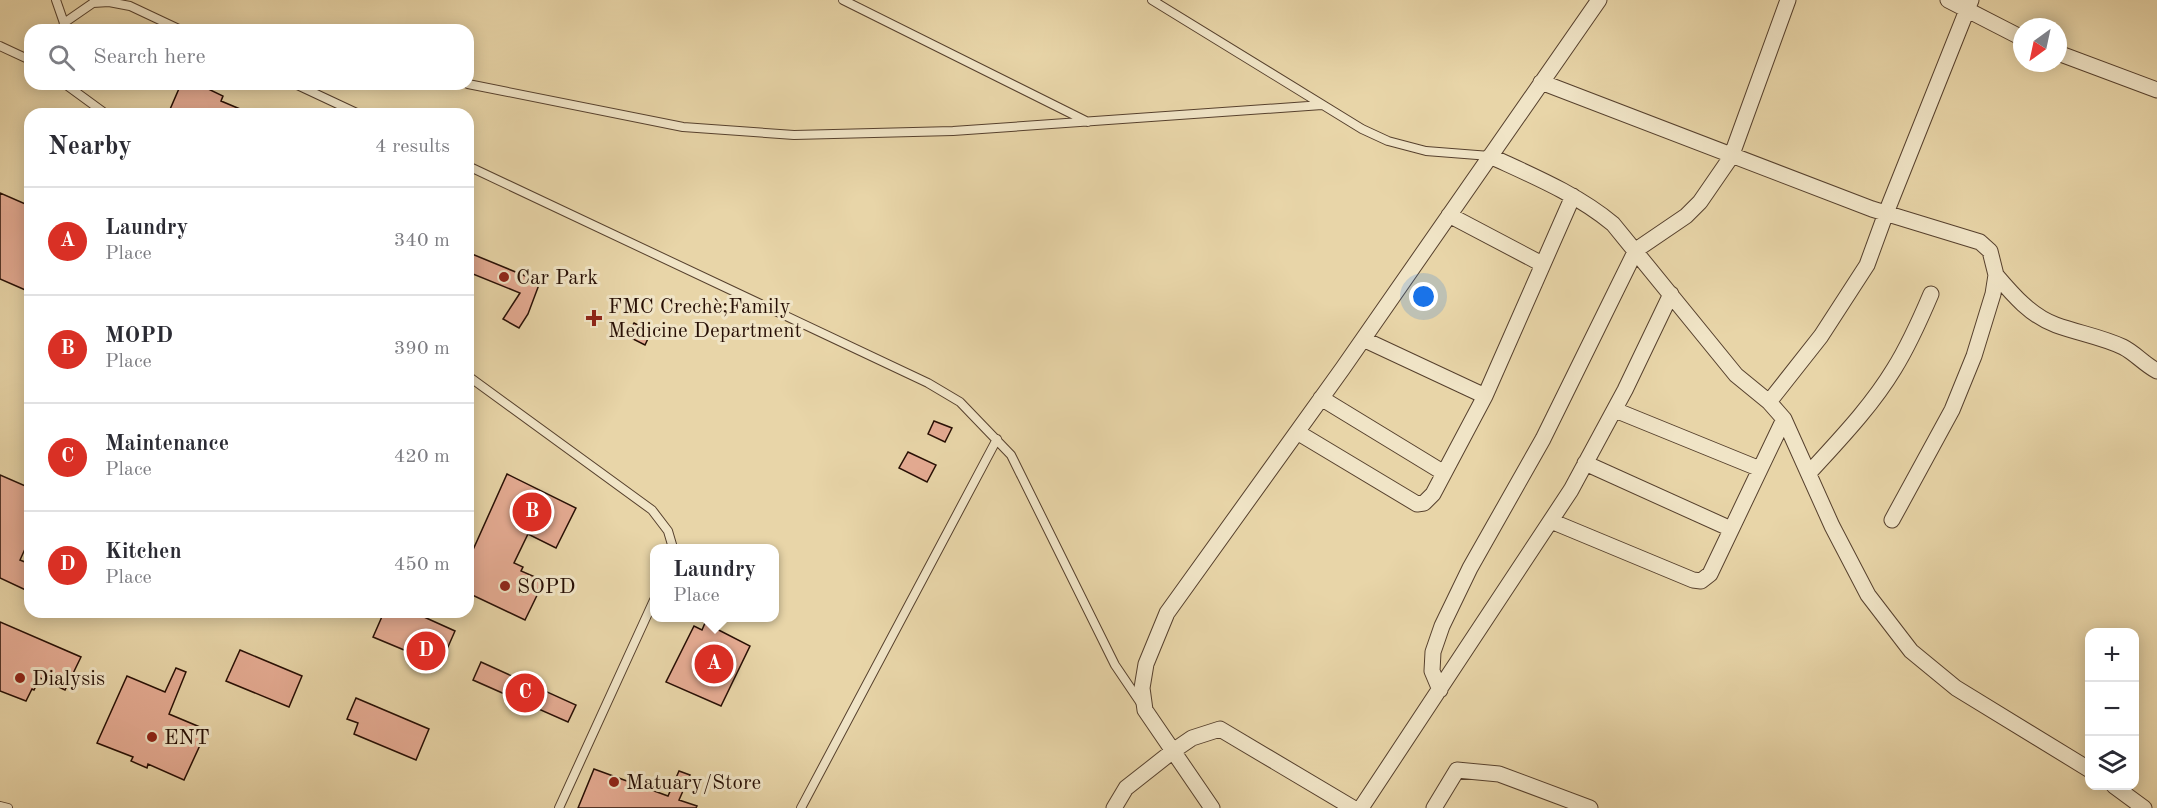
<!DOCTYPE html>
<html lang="en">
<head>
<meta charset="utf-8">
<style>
	:root { --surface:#fff; --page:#f7f7f7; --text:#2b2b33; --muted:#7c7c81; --line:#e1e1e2; --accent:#d93025 }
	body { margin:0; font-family:"Old Standard TT",serif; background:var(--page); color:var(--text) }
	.controls { position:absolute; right:18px; bottom:18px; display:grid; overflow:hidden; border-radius:12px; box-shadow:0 3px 15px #0003 }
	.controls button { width:54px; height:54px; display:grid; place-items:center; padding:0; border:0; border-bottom:2px solid var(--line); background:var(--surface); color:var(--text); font:30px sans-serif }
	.compass { position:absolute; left:2013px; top:18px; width:54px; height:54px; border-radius:50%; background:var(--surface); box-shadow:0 3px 15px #0003; rotate:213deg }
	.you { position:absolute; left:1424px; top:297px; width:21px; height:21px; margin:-15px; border:4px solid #fff; border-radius:50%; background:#1a73e8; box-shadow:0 0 0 9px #1a73e833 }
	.badge { display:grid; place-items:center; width:39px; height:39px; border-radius:50%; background:var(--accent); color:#fff; font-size:20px; font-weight:700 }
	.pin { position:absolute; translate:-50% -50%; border:3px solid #fff; box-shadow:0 2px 6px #0006 }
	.popup { position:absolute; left:650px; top:544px; width:129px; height:78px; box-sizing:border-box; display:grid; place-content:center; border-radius:12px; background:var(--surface); filter:drop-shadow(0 2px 4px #0005); font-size:20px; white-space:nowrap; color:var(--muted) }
	.popup b { font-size:22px; color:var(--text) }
	.popup::after { content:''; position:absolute; left:50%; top:100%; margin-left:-12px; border:12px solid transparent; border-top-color:var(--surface) }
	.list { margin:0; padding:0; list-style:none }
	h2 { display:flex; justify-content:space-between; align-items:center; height:78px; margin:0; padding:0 24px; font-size:26px }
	h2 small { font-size:20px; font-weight:400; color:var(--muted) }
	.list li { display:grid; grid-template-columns:39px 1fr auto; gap:18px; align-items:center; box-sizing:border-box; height:108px; padding:0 24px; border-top:2px solid var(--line) }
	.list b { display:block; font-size:22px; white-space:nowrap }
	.list p { margin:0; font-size:20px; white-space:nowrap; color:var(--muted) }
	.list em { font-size:20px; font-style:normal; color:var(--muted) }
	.icon { flex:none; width:33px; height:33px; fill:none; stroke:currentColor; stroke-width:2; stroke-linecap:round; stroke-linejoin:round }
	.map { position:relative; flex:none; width:2157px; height:808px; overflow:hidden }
	.search { position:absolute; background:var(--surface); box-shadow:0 3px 15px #0003; left:24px; top:24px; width:450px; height:66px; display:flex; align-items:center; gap:15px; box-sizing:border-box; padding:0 21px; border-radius:18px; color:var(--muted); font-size:22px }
	.panel { position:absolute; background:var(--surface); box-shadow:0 3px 15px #0003; left:24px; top:108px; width:450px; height:510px; border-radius:18px }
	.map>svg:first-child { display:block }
</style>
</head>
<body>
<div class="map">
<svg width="2157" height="808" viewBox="0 0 2157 808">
	<rect width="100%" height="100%" fill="#e8d5a8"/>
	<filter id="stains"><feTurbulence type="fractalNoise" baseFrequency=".00333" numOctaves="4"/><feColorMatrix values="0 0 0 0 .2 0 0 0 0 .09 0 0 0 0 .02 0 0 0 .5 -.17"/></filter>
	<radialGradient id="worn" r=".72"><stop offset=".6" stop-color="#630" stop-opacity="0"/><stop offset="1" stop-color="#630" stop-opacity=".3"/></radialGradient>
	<path fill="#e6ac94" stroke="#260e04" stroke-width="1.5" d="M181,84H198L223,96L221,101L252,114H168Z
		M0,193L30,206V292L0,279Z
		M472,254L540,282L528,314L519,328L503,319L520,293L468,272V263Z
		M634,323L651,332L645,345L627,336Z
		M934,421L952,428L945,442L928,434Z
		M908,452L936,465L927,482L899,468Z
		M507,474L576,508L556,548L528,534L514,563L523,567L521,571L544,581L525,620L468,593V561Z
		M0,475L30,488V538L20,560L30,564V592L0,578Z
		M384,612H413L455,631L440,665L373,637Z
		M0,622L81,657L65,690L40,678L34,690L32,689L26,701L0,691Z
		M705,623L750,646L721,706L666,682L694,626L702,630Z
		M240,650L302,676L289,707L226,681Z
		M481,662L576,705L568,722L473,680Z
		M176,668L186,672L169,714L207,730L184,780L148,764L147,768L131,761L133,757L97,743L127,676L165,692Z
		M356,698L429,729L416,760L354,734L358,723L347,719Z
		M594,769L668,796L679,771L690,775L679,800L697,806L696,808H578Z"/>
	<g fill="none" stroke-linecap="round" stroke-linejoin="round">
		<defs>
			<path id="service" d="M56,0L64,23
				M843,0L1088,122
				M1152,0L1362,129L1388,141L1426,151L1490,156
				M62,30L64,23L93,3L109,2L130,6L181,30
				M0,46L30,60
				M65,84L106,114
				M295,84L359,114
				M468,84L683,127L794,135L953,131L1322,105
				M468,166L928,383L960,402L1011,455L1115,665L1140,702
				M468,376L652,510L668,531L673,548
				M0,806L8,808
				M559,808L654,600
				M801,808L997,439"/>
			<path id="minor" d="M1948,0L2022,38
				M2058,53L2157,90
				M1541,82L1872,209L1980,242L1990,251L1996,275L1993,294L1974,356L1952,410L1892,520
				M1490,156C1533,176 1577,194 1613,224L1736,375L1769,402L1784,419L1832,526L1868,595L1911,651L1956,688L2090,770
				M1449,215L1542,264
				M1996,275C2013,295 2031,316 2056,325C2078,333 2102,337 2123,347C2135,353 2144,364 2157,371
				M1363,339L1485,396
				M1321,398L1444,473
				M1769,402L1821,336L1867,265L1886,213L1971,0
				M1615,410L1760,469
				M1297,432L1417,504L1424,503L1433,494L1485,396L1573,196
				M1585,463L1731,529
				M1809,473C1839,440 1871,407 1894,369C1909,345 1920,320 1931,294
				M1551,521L1693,580L1701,581L1710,574L1784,419
				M1440,690L1432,671L1433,652L1442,626L1470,568L1543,439L1636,250L1686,216L1700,202L1731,157L1788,0
				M2114,786L2144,808
				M1114,808L1126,788L1173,751L1192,738L1220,729L1353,808
				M1212,808L1145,710L1142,688L1146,664L1167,613L1343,368L1599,0
				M1361,808L1571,490L1625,390L1671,294
				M1434,808L1457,770L1499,774L1590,808"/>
		</defs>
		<use href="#service" stroke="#56402d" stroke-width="10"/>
		<use href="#minor" stroke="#56402d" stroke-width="17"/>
		<use href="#service" stroke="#f0e4c6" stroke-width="8"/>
		<use href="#minor" stroke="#f0e4c6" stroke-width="15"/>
	</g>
	<g fill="#8f2418" stroke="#f0e4c6" stroke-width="2">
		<circle cx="504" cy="277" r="6"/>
		<path d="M591 309h6v6h6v6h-6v6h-6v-6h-6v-6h6z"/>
		<circle cx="505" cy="586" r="6"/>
		<circle cx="20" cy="678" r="6"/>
		<circle cx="152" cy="737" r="6"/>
		<circle cx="614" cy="782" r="6"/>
	</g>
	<g text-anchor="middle" stroke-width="6" stroke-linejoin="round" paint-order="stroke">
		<g font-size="21" fill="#260e04" stroke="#f0e4c6" text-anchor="start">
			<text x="516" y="284">Car Park</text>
			<text x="608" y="313">FMC Crechè;Family<tspan x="608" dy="24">Medicine Department</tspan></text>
			<text x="517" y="593">SOPD</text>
			<text x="32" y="685">Dialysis</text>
			<text x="164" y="744">ENT</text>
			<text x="626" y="789">Matuary/Store</text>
		</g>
	</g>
	<rect width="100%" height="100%" filter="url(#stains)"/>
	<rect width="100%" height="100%" fill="url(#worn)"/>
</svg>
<div class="controls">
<button>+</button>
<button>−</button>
<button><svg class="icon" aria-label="layers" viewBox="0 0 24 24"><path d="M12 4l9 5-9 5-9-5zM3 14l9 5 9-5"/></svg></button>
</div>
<svg class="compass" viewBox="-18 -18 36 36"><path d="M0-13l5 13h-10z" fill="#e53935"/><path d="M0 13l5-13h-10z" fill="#7c7c81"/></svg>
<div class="you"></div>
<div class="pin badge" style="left:714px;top:664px">A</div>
<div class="popup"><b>Laundry</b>Place</div>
<div class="pin badge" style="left:532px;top:512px">B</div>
<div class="pin badge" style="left:525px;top:693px">C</div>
<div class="pin badge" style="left:426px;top:651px">D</div>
<div class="search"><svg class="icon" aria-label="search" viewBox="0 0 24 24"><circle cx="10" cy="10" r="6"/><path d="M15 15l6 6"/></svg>Search here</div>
<section class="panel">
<h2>Nearby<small>4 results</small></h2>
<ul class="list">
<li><span class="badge">A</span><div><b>Laundry</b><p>Place</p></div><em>340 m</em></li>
<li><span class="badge">B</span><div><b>MOPD</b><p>Place</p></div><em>390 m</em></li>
<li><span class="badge">C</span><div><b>Maintenance</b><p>Place</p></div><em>420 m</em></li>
<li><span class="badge">D</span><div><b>Kitchen</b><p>Place</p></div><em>450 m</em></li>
</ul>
</section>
</div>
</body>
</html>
